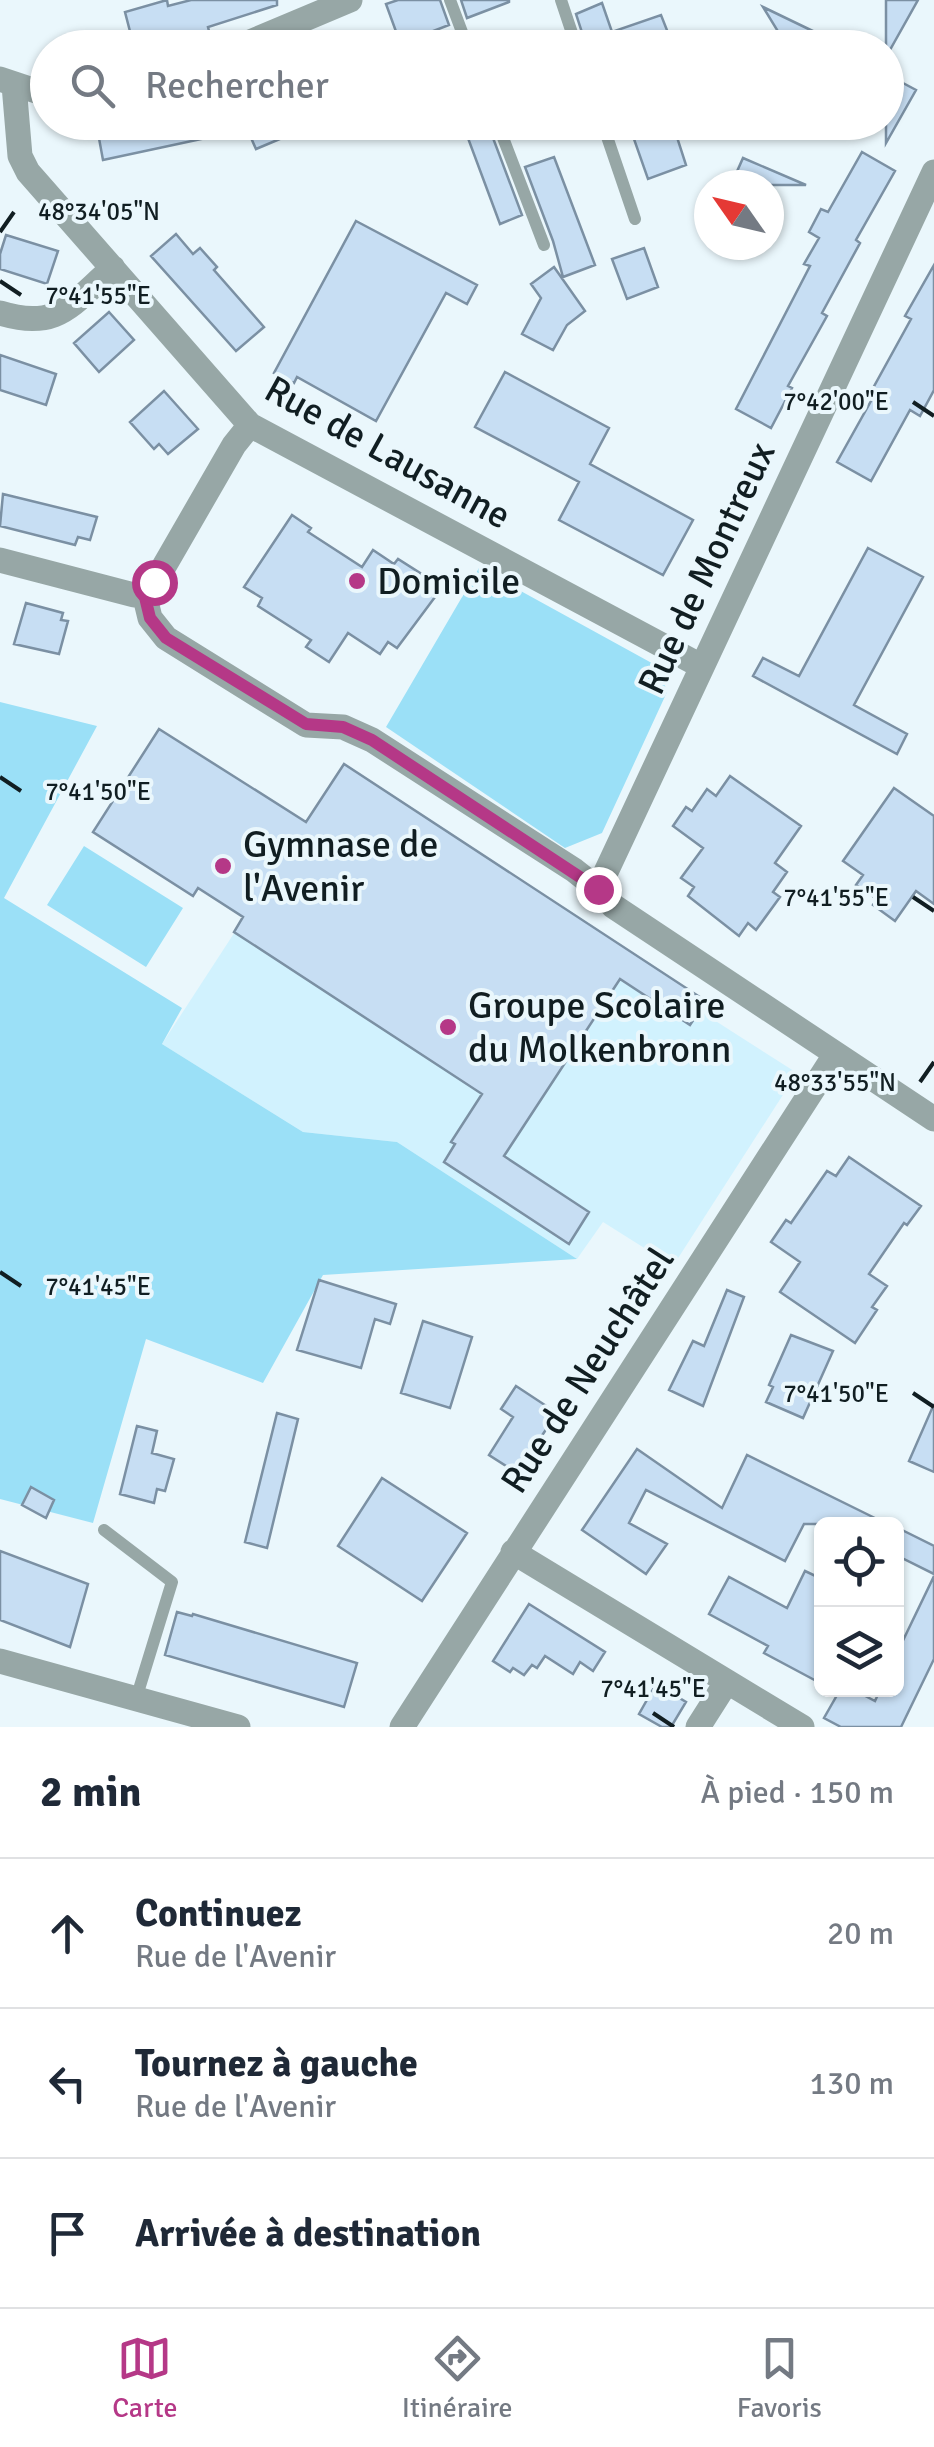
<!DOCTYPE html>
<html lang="fr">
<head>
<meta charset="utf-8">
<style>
	:root { --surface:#fff; --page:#f6f6f7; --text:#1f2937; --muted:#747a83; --line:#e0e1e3; --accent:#b53887 }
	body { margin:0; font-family:Signika,sans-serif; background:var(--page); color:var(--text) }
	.controls { position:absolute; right:30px; bottom:30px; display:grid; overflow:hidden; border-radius:15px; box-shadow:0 2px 8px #0004 }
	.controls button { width:90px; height:90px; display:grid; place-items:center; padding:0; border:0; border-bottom:2px solid var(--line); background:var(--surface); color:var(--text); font:50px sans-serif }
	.compass { position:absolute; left:694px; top:170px; width:90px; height:90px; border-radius:50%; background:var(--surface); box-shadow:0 2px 8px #0004; rotate:304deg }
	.stop { position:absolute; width:30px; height:30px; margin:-22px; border:8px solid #b53887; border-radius:50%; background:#fff }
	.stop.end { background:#b53887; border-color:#fff; box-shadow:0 2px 10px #0008 }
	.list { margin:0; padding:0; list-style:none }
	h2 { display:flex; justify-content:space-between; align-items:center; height:130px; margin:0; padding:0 40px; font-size:42px }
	h2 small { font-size:32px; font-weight:400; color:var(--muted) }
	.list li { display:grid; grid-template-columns:65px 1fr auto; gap:30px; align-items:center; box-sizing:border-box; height:150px; padding:0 40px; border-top:2px solid var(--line) }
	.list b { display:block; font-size:38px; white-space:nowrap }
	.list p { margin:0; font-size:32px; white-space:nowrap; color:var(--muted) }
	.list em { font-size:32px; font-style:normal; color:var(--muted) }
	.icon { flex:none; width:55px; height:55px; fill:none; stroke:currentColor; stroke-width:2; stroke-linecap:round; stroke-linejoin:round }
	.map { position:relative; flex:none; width:934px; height:1727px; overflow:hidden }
	.search { position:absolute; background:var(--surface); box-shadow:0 2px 8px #0004; left:30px; right:30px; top:30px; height:110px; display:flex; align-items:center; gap:25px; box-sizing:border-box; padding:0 35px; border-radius:55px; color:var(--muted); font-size:38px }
	.sheet { height:580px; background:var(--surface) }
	nav { display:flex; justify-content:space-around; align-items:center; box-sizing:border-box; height:140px; border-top:2px solid var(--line); background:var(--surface); font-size:28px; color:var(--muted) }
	nav a { display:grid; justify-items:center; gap:5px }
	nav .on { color:var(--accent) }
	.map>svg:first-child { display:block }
</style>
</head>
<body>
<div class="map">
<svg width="934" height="1727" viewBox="0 0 934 1727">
	<rect width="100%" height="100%" fill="#eaf7fc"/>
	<path fill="#d1f2fe" d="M344,764L706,1001L700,1011L797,1073L673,1266L603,1222L577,1259L397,1142L303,1132L162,1044Z"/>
	<path fill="#9be0f7" d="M479,568L659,667L667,692L602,833L565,848L386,727Z
		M0,702L97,726L4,898L182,1008L162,1044L303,1132L397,1142L577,1259L323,1275L263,1383L146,1339L93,1523L0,1499Z
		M84,846L183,908L146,967L47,905Z"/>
	<path fill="#c7def3" stroke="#7b90a3" stroke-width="2.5" d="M167,0L168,6L191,0H277V5L208,27L210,35L162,48H140L138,38L132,39L125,12Z
		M398,0H440L449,25L428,33L433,48H402L386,4Z
		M461,0H509V2L467,18Z
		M886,0H918L886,57Z
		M602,3L612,32L661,15L674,48H587L576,14Z
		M763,7L848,48H772L779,33Z
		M886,74L916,90L886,143Z
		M96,122H132L134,131L175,122H233L234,132L103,160Z
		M244,122H318V123L256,149Z
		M462,122H487L522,215L500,224Z
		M628,122H664L669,136L676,134L686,165L648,179Z
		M862,152L895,171L856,240L860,243L822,313L827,316L788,386L792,388L771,428L736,409L810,266L804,264L819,238L809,232L821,209L828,212Z
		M554,157L595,265L563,277L553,241L525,167Z
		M743,158L806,185H731Z
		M356,221L477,285L467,304L446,293L376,421L297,377L294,383L274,373Z
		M176,234L193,254L200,248L217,267L214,270L264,327L236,351L151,256Z
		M6,235L58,251L47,284L0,269V254Z
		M644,248L658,287L627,299L612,259Z
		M934,265V390L920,416L910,410L871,481L837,462L876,392L872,390L911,319L905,316Z
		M554,267L585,311L567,325L553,350L522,334L541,298L531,284Z
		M109,312L134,340L99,372L74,343Z
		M0,355L56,374L46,405L0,390Z
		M505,372L609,428L590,464L693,520L663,575L559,520L579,482L475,427Z
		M164,391L198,429L168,454L159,444L154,449L130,422Z
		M3,494L97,517L90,540L78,537L75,545L0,526Z
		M292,515L311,528L308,532L362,567L373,550L394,564L398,559L431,580L425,590L435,597L397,648L388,642L380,654L348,633L329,662L306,647L311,640L258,606L262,598L244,587Z
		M868,548L923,577L854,705L907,734L897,754L753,676L763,658L799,676Z
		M26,603L63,613L61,620L68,621L59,654L14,644Z
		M159,729L306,822L344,764L706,1001L690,1025L620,979L504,1156L589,1212L569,1244L444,1162L455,1144L451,1142L482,1094L234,932L243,917L198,888L193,896L93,832Z
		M730,776L801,826L775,863L787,872L773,892L780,897L756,930L748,923L739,936L688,896L694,887L681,878L703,848L673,826L686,807L692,811L707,789L716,796Z
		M894,788L934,816V904L916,891L895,921L873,905L877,899L856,885L863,875L843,861Z
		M849,1157L921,1206L907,1225L904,1223L869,1274L887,1286L872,1307L877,1310L855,1343L780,1292L800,1262L771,1242L786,1220L791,1223L827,1171L836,1176Z
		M319,1280L396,1304L390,1324L375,1319L361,1368L297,1350Z
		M727,1290L744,1297L703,1406L669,1390L693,1341L704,1346Z
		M423,1321L472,1337L450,1408L401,1393Z
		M791,1335L833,1351L803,1418L766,1402L773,1387L769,1385Z
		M516,1386L557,1413L517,1473L489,1455L513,1417L501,1409Z
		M934,1404V1472L909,1461Z
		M277,1413L298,1419L267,1548L245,1542Z
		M137,1426L157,1431L152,1453L174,1459L165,1491L157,1489L154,1503L120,1494Z
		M637,1449L722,1508L747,1455L887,1524H804L785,1561L646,1490L629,1523L667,1544L646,1574L582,1530Z
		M382,1478L467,1533L422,1601L338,1546Z
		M31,1487L54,1500L46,1518L22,1505Z
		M896,1527L934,1546V1574L896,1555Z
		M0,1551L88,1584L70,1647L0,1620Z
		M805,1571L822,1579V1684L764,1653L768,1646L709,1614L729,1577L787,1608Z
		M934,1576V1659L901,1727H841L824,1718L840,1690H854L875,1701L880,1690H896V1655Z
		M529,1604L605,1652L593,1671L580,1662L573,1674L545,1656L537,1668L532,1665L524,1675L513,1668L510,1672L493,1661Z
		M177,1612L192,1616L193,1614L357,1663L344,1707L165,1655Z
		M656,1684L686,1702L671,1727H662L639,1714Z"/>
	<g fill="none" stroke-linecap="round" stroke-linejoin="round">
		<path stroke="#97a7a6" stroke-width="12" d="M450,0L468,48
			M561,0L577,48
			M497,122L544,245
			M602,122L635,219
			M104,1530L172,1582L136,1699"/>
		<path stroke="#97a7a6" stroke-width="25" d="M236,48L350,0
			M0,79L48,95
			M14,85L20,156L28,172L250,425L701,666
			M0,313C58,331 71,304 113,268
			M0,560L134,595L144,593L155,582L234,445L250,425
			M144,593L150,618L166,638L306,725L343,727L372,740L574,870L598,889L613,906L934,1119
			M598,889L934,172
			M513,1552L802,1727
			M0,1661L238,1727
			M402,1727L835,1055
			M698,1727L726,1683"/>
	</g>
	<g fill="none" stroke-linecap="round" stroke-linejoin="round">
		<path stroke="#b53887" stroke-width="12" d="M154,582L144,593L150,618L166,638L306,724L343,727L372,740L598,889"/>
	</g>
	<path fill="none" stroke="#111e22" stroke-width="4" d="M0,232L14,212M0,281L21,295M913,402L934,416M0,777L21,791M913,897L934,911M920,1082L934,1062M0,1272L21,1286M913,1393L934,1407M653,1713L674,1727"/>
	<g fill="#b53887" stroke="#eaf7fc" stroke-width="4">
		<circle cx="357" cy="581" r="10"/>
		<circle cx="223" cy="866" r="10"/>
		<circle cx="448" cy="1027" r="10"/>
	</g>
	<g text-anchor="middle" stroke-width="8" stroke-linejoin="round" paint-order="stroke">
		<g font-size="38" fill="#111e22" stroke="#eaf7fc">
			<text transform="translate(388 452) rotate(29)" y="13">Rue de Lausanne</text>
			<text transform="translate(706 568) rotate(-65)" y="13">Rue de Montreux</text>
			<text transform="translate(587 1370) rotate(-57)" y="13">Rue de Neuchâtel</text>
		</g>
		<g font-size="38" fill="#111e22" stroke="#eaf7fc" text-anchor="start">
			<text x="377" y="594">Domicile</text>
			<text x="243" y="857">Gymnase de<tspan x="243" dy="44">l'Avenir</tspan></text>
			<text x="468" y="1018">Groupe Scolaire<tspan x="468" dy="44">du Molkenbronn</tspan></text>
		</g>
	</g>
	<g font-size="25" text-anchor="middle" fill="#111e22" stroke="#eaf7fc" stroke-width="8" stroke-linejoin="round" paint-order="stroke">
		<text x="99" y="220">48°34'05"N</text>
		<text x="98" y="304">7°41'55"E</text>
		<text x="836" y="410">7°42'00"E</text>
		<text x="98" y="800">7°41'50"E</text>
		<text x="836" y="906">7°41'55"E</text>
		<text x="835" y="1091">48°33'55"N</text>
		<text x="98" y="1295">7°41'45"E</text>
		<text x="836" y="1402">7°41'50"E</text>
		<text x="653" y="1697">7°41'45"E</text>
	</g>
</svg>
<div class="controls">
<button><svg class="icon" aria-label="locate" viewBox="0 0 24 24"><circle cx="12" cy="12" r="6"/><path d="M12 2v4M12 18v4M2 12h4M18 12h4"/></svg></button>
<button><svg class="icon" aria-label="layers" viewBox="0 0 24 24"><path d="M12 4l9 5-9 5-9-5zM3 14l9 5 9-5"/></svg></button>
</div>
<svg class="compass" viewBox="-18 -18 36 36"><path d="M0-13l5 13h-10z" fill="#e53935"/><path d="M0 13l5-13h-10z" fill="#747a83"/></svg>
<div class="stop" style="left:154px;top:582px"></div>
<div class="stop end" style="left:598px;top:889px"></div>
<div class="search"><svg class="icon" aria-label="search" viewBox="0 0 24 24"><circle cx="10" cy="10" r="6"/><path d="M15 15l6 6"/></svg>Rechercher</div>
</div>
<section class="sheet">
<h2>2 min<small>À pied · 150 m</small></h2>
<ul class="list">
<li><svg class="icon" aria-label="ahead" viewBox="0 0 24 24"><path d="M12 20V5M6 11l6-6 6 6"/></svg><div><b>Continuez</b><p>Rue de l'Avenir</p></div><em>20 m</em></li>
<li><svg class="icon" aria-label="left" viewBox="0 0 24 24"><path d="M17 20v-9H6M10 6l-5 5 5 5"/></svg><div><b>Tournez à gauche</b><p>Rue de l'Avenir</p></div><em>130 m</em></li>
<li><svg class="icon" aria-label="arrive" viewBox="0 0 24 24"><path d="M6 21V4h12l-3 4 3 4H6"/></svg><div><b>Arrivée à destination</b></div></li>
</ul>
</section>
<nav>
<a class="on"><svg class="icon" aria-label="map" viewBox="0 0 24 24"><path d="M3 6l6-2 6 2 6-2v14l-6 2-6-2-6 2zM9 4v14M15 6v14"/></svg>Carte</a>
<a><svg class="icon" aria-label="directions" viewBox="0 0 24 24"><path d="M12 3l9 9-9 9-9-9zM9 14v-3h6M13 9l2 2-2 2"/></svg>Itinéraire</a>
<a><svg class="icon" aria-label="saved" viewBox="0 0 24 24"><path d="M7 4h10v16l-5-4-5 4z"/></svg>Favoris</a>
</nav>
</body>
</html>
